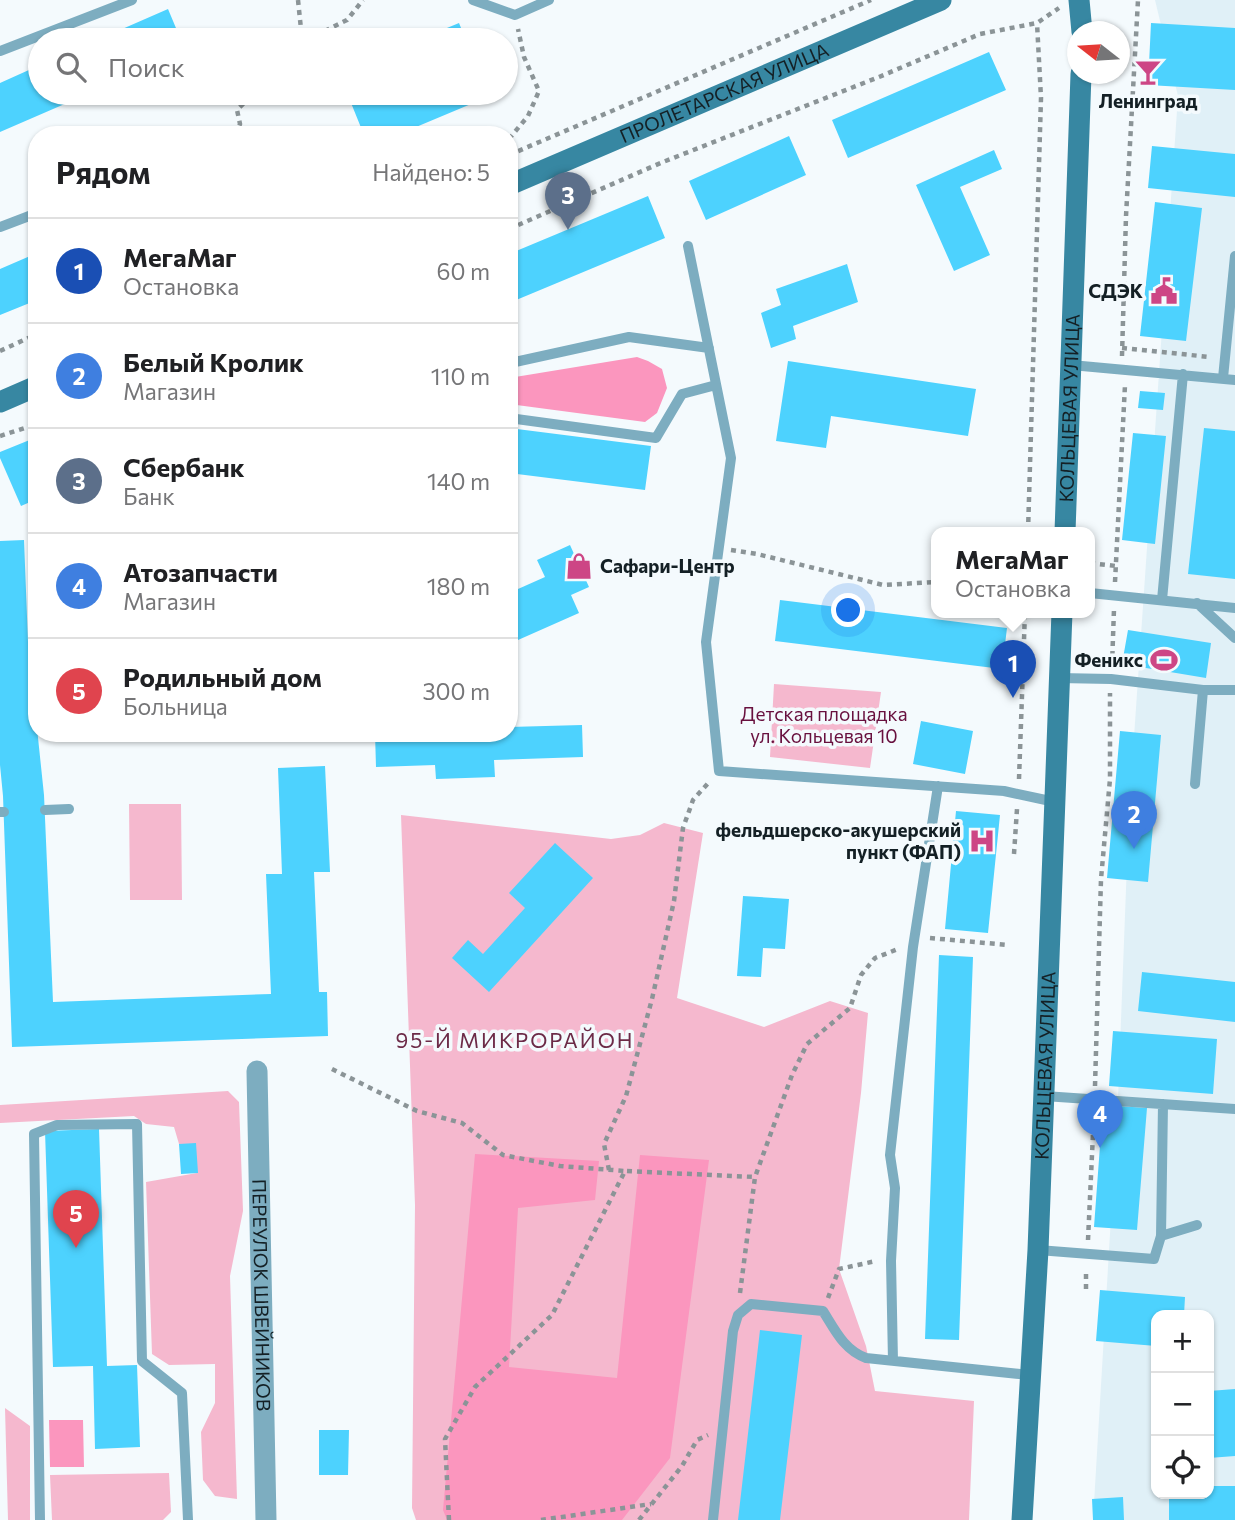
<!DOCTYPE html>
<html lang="ru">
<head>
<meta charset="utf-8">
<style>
	:root { --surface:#fff; --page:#f2f2f2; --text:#202124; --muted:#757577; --line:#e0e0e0; --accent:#cd4685 }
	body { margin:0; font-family:Commissioner,sans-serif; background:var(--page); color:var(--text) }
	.controls { position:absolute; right:21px; bottom:21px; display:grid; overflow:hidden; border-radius:14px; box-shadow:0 2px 5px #0004 }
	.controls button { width:63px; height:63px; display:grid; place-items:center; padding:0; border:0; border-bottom:2px solid var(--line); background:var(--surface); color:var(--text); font:35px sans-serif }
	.compass { position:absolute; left:1067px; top:21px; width:63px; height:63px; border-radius:50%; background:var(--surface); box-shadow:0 2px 5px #0004; rotate:287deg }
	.you { position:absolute; left:849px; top:611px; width:24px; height:24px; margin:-18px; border:5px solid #fff; border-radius:50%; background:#1a73e8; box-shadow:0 0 0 10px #1a73e833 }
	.badge { display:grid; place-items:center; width:46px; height:46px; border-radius:50%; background:var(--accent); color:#fff; font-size:23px; font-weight:700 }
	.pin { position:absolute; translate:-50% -58px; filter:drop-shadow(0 2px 4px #0008) }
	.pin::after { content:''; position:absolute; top:37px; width:24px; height:21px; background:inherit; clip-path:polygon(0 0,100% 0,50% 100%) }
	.popup { position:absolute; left:931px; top:527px; width:164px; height:91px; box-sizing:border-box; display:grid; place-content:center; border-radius:14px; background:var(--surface); filter:drop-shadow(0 2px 5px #0005); font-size:23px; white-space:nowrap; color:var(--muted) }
	.popup b { font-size:26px; color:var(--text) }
	.popup::after { content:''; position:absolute; left:50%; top:100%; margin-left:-14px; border:14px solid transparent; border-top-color:var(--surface) }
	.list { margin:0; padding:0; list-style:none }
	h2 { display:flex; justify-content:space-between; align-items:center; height:91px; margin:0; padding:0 28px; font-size:30px }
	h2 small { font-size:23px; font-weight:400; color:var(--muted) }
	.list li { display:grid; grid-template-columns:46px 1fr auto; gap:21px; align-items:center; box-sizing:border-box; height:105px; padding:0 28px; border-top:2px solid var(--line) }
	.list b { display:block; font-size:26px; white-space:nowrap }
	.list p { margin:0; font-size:23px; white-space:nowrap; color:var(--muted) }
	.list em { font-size:23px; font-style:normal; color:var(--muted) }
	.icon { flex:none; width:38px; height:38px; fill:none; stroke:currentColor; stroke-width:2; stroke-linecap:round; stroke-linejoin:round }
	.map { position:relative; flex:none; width:1235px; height:1520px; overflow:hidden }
	.search { position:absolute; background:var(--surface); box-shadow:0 2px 5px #0004; left:28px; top:28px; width:490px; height:77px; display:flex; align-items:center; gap:18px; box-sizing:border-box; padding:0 24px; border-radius:38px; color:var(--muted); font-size:26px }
	.panel { position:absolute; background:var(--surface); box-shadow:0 2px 5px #0004; left:28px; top:126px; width:490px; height:616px; border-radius:28px }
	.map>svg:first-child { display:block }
</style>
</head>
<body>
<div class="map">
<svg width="1235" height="1520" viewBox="0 0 1235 1520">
	<rect width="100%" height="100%" fill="#f4fafd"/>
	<path fill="#e0f0f7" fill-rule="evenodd" d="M1155,0H1235V1520H1093L1118,1099L1129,810L1178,96ZM1156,1315H1209V1494H1156Z"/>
	<path fill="#f5b8ce" d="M774,684L881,692L870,768L770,757Z
		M129,804H181L182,900H130Z
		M401,815L611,839L640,835L664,823L703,833L677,998L764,1027L830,1001L868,1013L861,1093L839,1269L866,1346L875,1391L974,1401L969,1520H416L412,1508L415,1205Z
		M228,1091L239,1102L243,1211L230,1276L237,1499L215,1496L203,1480L201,1432L215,1403V1364L169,1365L152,1354L146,1182L197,1173L179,1144L174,1127L146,1124L134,1116L0,1123V1105Z
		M5,1408L30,1426V1520H8Z
		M169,1473L171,1512L163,1520H52L50,1475Z"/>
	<path fill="#fb96be" d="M637,357L648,361L662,369L667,388L657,413L645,422L509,404V378Z
		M475,1154L599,1161L595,1200L518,1208L509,1367L617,1378L640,1155L709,1160L670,1458L622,1520H447L443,1510Z
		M49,1420H83L84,1467H50Z"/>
	<path fill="#4dd2fe" d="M168,9L181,40H97Z
		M459,23L466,40H418Z
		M1151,23L1235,28V90L1148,85Z
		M989,52L1006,90L848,158L832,120Z
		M40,65V93H90L0,132V83Z
		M347,93H488L490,96L397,135H364Z
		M789,136L806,175L706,220L689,181Z
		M1152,146L1235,154V197L1148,188Z
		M994,150L1002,169L960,187L990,255L954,271L916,185Z
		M648,196L665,238L509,303V254Z
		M1155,202L1202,208L1186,341L1140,336Z
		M37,253V300L0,315V269Z
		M847,264L858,302L793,326L796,339L771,348L761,313L781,305L776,289Z
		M788,361L976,389L968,436L831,416L826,448L776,441Z
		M1140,391L1165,393L1163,410L1138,408Z
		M509,428L651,446L645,490L509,473Z
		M1204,428L1235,431V579L1188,574Z
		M1133,433L1166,436L1155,544L1122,540Z
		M37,437V499L21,506L0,458V452Z
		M24,540L28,642L44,795L53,1002L271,994L266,874H282L278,768L325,766L330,872H314L319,992H327L328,1036L12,1047L3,796L0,765V541Z
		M570,545L589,587L571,595L579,613L509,644V593L545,577L537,560Z
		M780,600L1007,628L1002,669L775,641Z
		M1128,630L1211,643L1206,678L1122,664Z
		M921,721L973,731L965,774L913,764Z
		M582,725L583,757L494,760L495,777L436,779L435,765L376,767L375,733H509V727Z
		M1120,731L1161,735L1148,882L1107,878Z
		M956,811L1000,815L988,933L945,929Z
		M555,843L593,878L489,992L452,958L468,940L483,954L525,908L509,893Z
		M743,896L789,899L785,949L763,948L761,977L737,976Z
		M939,955L973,957L959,1340L925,1339Z
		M1142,972L1235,982V1022L1138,1011Z
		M1113,1031L1217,1039L1213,1094L1109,1086Z
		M1103,1105L1147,1108L1137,1230L1094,1227Z
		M99,1129L107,1366L137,1365L140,1447L95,1449L93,1366L53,1367L45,1131Z
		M196,1143L198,1173L181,1174L179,1144Z
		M1100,1290L1185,1297L1184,1315H1156V1346L1096,1341Z
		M760,1330L802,1335L780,1520H738Z
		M1235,1389V1456L1209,1458V1391Z
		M319,1430H349L348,1475H319Z
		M1209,1486H1235V1520H1169V1494H1209Z
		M1123,1497L1124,1520H1093L1092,1499Z"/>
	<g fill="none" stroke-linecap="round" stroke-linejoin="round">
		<path stroke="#8b9497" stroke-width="4.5" stroke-dasharray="5 5" stroke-linecap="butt" d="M298,0L301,29L298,40
			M307,40L347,20L363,0
			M236,135L240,124L237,110L254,93
			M509,139L528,116L539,91L524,57L518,29
			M509,155L871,0
			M509,229L663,162L879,77L980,34L1037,23L1059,8
			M1122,348L1210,357
			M0,351L37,334
			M1122,356L1126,216L1138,0
			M0,436L37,424
			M1028,532L1041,98L1037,23
			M731,550L757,554L883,585L936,582
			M1090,563L1116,566
			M1115,582L1125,385
			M1112,666L1114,609
			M1019,779L1025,612
			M1014,854L1017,809
			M930,938L1008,945
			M332,1069L417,1111L462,1123L503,1155L560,1166L625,1171
			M1095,1086L1101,879L1110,779V693
			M609,1170L604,1144L626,1096L652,999L674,901L683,828L693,800L710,781
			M1088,1240L1094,1112
			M1086,1289V1269
			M740,1293L755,1177L792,1075L807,1044L850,1008L861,975L875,958L898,949
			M828,1298L839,1269L876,1261
			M449,1520L445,1439L475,1387L552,1315L625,1171L755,1177
			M541,1520L651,1504
			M639,1520L682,1466L697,1440L708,1435"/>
		<path stroke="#7dadc0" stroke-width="10" d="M473,0L515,15L549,0
			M0,51L132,0
			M0,227L37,213
			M688,246L731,458L706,642L719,771L1004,791L1055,802
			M509,359L515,362L629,337L709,348
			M1071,365L1235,380
			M1223,378L1235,256
			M509,418L656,438L682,394L716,385
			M1090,593L1235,608
			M1162,600L1183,374
			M1197,603L1235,638
			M1059,678L1111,679L1203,690H1235
			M1195,784L1203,690
			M45,810L69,809
			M0,812H4
			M1044,1096L1235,1109
			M1161,1236L1163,1104
			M1038,1250L1154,1259L1161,1236L1197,1225
			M893,1361L891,1261L895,1188L890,1155L913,947L938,786
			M40,1520L34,1134L57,1125L137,1124L142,1361L182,1393L188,1520
			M713,1520L733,1331L738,1315L751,1304L823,1311C835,1330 844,1350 866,1358L1029,1375"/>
		<path stroke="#7dadc0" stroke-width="21" id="s1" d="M257,1071L266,1520"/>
		<g stroke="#3787a2" stroke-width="21">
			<path d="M1079,0L1082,32"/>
			<path id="s2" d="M509,185L941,0"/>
			<path d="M0,402L37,386"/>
			<path id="s3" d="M1065,532L1081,74"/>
			<path id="s4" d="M1022,1520L1038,1250L1062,612"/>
		</g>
	</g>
	<defs>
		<symbol id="bar-bare" viewBox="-9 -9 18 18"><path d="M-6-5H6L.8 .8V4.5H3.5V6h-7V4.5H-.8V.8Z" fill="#cd4685" stroke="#f4fafd" stroke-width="2.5" paint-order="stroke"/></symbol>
		<symbol id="civic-bare" viewBox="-9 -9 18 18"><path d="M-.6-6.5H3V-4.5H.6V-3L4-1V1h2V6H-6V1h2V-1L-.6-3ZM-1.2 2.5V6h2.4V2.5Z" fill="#cd4685" stroke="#f4fafd" stroke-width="2.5" paint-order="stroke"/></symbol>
		<symbol id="shop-bare" viewBox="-9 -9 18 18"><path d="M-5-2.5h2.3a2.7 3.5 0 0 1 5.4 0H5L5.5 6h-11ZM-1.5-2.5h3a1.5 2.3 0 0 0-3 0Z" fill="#cd4685" stroke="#f4fafd" stroke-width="2.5" paint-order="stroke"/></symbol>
		<symbol id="stadium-bare" viewBox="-9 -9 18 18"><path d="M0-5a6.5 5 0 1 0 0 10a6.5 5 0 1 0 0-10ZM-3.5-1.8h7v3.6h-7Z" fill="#cd4685" stroke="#f4fafd" stroke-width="2.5" paint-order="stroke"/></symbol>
		<symbol id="hospital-bare" viewBox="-9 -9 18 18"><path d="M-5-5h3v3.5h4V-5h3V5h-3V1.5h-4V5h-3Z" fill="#cd4685" stroke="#f4fafd" stroke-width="2.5" paint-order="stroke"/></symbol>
	</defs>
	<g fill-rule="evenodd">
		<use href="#bar-bare" x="1129" y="53" width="38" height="38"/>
		<use href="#civic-bare" x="1145" y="272" width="38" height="38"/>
		<use href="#shop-bare" x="560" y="547" width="38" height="38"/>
		<use href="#stadium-bare" x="1145" y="641" width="38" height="38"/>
		<use href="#hospital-bare" x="963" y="822" width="38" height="38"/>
	</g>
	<g text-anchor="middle" stroke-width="7" stroke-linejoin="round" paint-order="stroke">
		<g font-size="19" fill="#142025" stroke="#f4fafd">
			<text dy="7" stroke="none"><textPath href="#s2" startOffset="234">ПРОЛЕТАРСКАЯ УЛИЦА</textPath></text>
			<text dy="7" stroke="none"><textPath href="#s3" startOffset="124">КОЛЬЦЕВАЯ УЛИЦА</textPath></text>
			<text dy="7" stroke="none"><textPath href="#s4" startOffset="455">КОЛЬЦЕВАЯ УЛИЦА</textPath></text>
			<text dy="7" stroke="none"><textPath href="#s1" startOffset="224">ПЕРЕУЛОК ШВЕЙНИКОВ</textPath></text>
		</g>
		<g font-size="19" font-weight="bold" fill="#142025" stroke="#f4fafd" text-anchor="end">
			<text x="1148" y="108" text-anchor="middle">Ленинград</text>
			<text x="1143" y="298">СДЭК</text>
			<text x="600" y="573" text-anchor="start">Сафари-Центр</text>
			<text x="1143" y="667">Феникс</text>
			<text x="961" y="837">фельдшерско-акушерский<tspan x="961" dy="22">пункт (ФАП)</tspan></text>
		</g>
		<g font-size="19" fill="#68103e" stroke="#f4fafd">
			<text x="824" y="721">Детская площадка<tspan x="824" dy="22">ул. Кольцевая 10</tspan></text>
		</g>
		<g font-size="21" letter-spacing="2" fill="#6c2a47" stroke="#f4fafd">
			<text x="515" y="1048">95-Й МИКРОРАЙОН</text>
		</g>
	</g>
</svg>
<div class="controls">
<button>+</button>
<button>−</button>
<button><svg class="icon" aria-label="locate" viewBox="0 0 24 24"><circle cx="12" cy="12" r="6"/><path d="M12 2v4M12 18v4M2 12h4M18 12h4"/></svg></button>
</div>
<svg class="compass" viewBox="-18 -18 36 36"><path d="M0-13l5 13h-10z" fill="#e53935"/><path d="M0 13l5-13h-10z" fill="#757577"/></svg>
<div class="you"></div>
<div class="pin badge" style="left:1013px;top:698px;background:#1a4fb4">1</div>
<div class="popup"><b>МегаМаг</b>Остановка</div>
<div class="pin badge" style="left:1134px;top:849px;background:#3f7fe0">2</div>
<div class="pin badge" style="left:568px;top:230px;background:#5c6f8a">3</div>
<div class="pin badge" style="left:1100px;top:1148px;background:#3f7fe0">4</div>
<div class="pin badge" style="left:76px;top:1248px;background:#e0444e">5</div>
<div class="search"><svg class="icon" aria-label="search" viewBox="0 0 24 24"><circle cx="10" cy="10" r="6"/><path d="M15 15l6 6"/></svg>Поиск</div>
<section class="panel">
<h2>Рядом<small>Найдено: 5</small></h2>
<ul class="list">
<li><span class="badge" style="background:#1a4fb4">1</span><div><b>МегаМаг</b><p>Остановка</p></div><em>60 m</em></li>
<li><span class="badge" style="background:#3f7fe0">2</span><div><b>Белый Кролик</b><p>Магазин</p></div><em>110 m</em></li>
<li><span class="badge" style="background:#5c6f8a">3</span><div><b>Сбербанк</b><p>Банк</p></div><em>140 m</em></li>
<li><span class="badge" style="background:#3f7fe0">4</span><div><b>Атозапчасти</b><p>Магазин</p></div><em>180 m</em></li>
<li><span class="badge" style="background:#e0444e">5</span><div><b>Родильный дом</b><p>Больница</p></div><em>300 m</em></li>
</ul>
</section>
</div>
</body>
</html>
